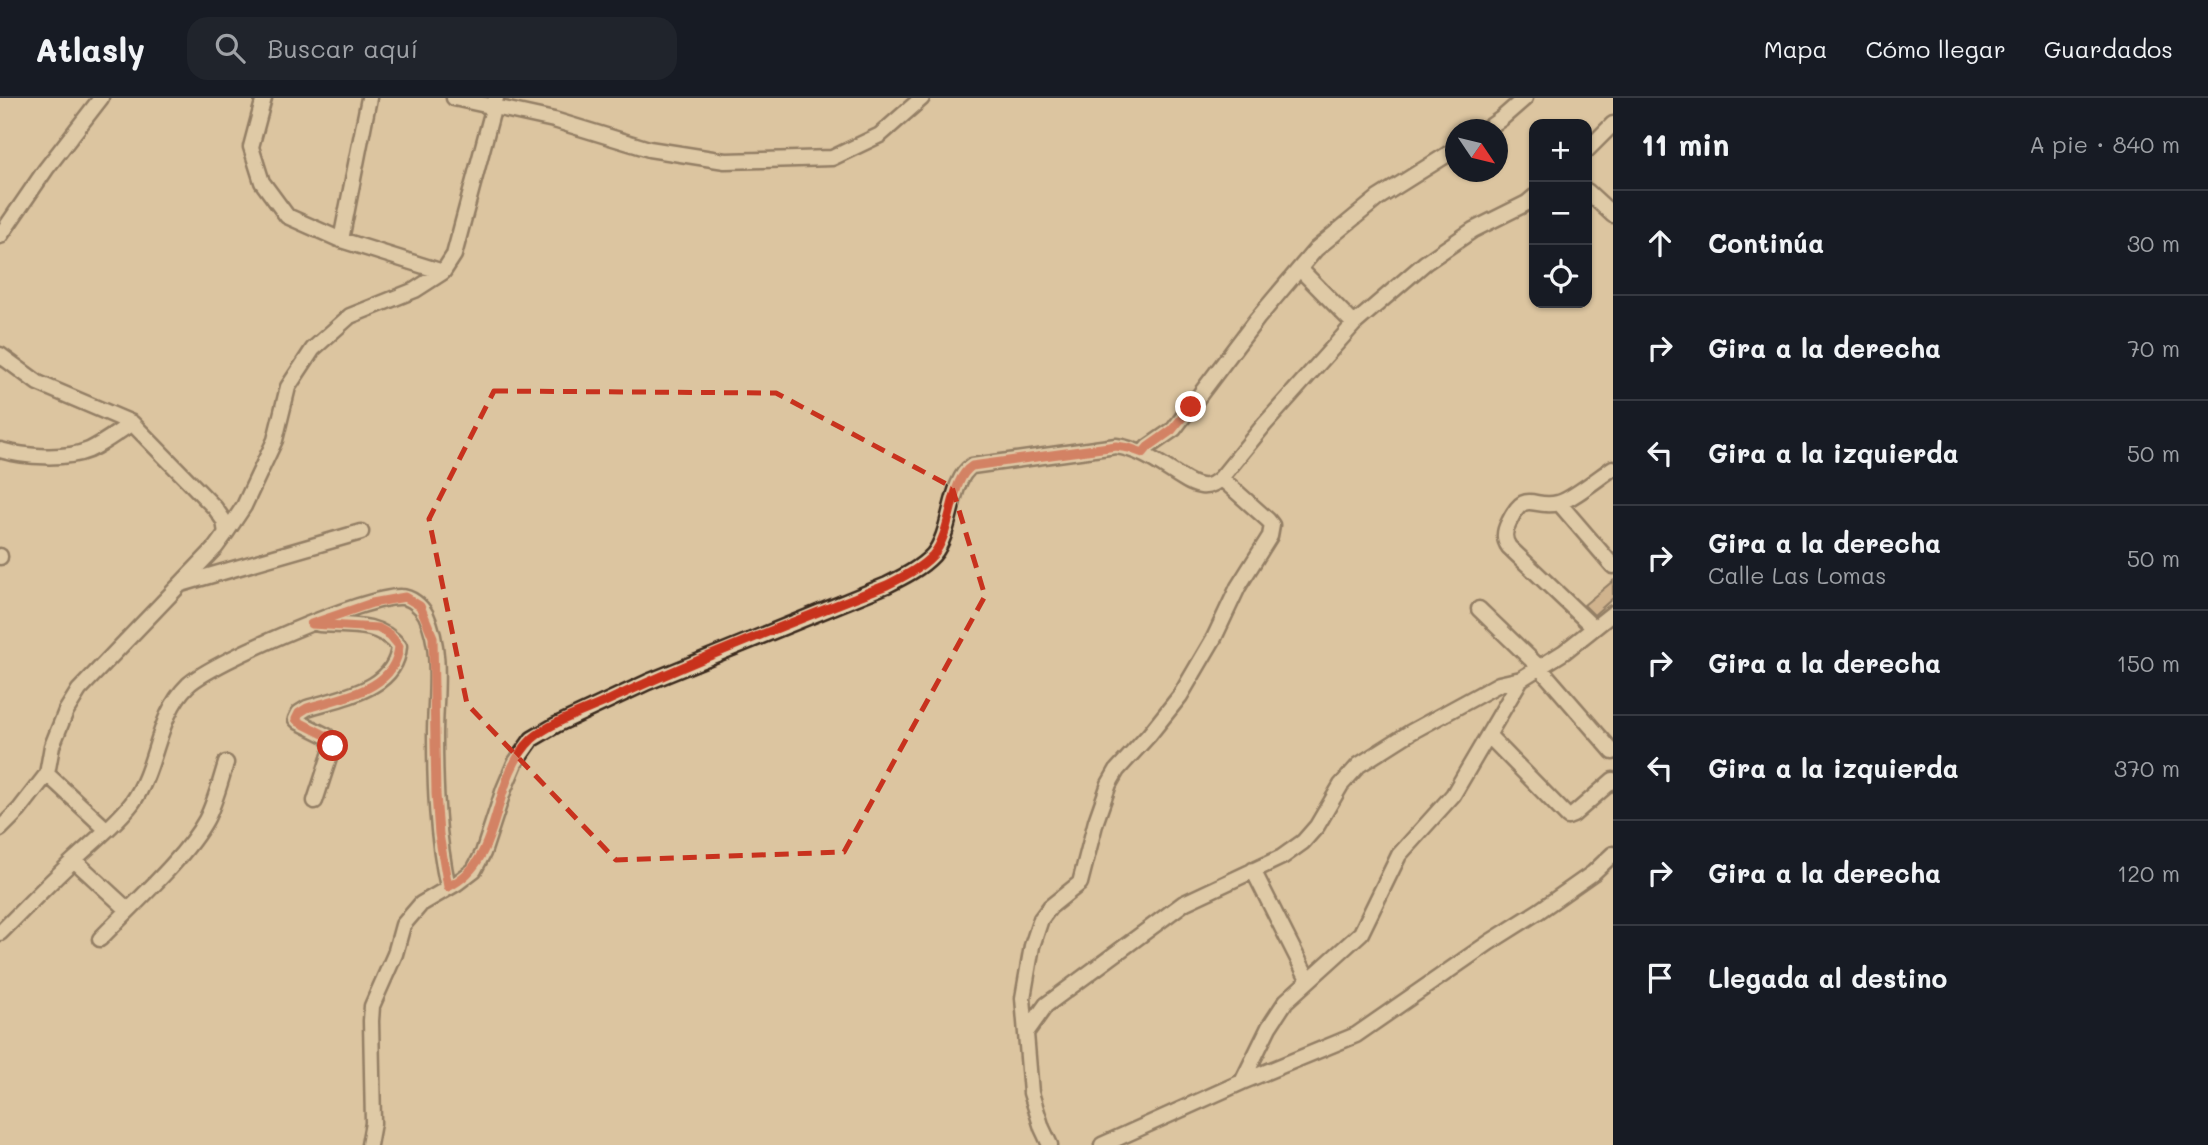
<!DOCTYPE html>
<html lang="es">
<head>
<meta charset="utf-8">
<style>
	:root { --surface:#171b24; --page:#20242c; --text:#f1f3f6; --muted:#9ea1a6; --line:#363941 }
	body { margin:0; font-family:Mali,sans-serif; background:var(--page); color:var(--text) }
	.controls { position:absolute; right:21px; top:21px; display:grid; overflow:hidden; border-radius:14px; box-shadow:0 2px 5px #0004 }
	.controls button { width:63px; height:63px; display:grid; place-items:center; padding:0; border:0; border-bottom:2px solid var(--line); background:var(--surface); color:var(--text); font:35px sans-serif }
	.compass { position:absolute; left:1445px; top:21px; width:63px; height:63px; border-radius:50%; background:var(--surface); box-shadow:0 2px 5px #0004; rotate:125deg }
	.stop { position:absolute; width:21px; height:21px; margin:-16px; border:5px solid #c8321e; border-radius:50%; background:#fff }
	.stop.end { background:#c8321e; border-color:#fff; box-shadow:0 2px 7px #0008 }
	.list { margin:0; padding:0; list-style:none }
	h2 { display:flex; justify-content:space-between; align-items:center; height:91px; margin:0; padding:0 28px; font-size:30px }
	h2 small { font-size:23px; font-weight:400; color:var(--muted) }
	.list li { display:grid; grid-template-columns:46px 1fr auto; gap:21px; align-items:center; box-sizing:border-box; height:105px; padding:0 28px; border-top:2px solid var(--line) }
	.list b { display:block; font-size:26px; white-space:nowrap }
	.list p { margin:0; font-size:23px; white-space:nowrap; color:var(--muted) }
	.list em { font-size:23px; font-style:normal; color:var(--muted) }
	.icon { flex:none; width:38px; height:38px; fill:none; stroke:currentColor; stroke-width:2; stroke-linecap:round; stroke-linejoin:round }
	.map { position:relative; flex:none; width:1613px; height:1047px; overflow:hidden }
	header { display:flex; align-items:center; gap:42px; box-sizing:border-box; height:98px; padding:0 35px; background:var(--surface); border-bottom:2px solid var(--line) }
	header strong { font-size:33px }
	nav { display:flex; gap:38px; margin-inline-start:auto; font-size:24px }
	.search { width:490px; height:63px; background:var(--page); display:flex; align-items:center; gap:18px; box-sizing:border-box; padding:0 24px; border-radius:21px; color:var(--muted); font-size:26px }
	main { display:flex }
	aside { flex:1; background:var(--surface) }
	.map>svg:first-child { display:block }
</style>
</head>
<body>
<header>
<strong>Atlasly</strong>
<div class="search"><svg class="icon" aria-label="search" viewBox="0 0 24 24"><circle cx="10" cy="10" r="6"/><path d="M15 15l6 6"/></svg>Buscar aquí</div>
<nav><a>Mapa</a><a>Cómo llegar</a><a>Guardados</a></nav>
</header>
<main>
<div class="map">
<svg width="1613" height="1047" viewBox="0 0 1613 1047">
	<rect width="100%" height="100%" fill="#dcc5a0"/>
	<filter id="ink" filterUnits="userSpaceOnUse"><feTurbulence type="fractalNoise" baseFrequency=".0143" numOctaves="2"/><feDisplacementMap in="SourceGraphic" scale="14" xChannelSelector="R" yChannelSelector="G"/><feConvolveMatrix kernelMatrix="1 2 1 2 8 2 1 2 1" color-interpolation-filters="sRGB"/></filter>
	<g filter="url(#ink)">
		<path fill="#c09d77" stroke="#3b2a1e" stroke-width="2" d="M1613,483V500L1594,517L1584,507Z"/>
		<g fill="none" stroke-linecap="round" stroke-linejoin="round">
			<defs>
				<path id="minor" d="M264,0L251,49L262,84L287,118L341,142L443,174
					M454,0L554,22L649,51L725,63L832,60L880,37L922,0
					M1485,32L1501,21L1525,0
					M1587,52L1613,26
					M1587,93L1613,117
					M0,138L46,71L101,0
					M341,142L369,0
					M1300,171L1354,226
					M0,257L38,285L132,325L215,410L224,423L226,435L215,450L79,592L66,613L52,648L47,676L19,712L0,731
					M0,352C25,359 65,362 89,352C104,345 118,334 132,325
					M1143,355L1148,349L1174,331L1257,221L1316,151L1378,100L1456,51
					M1559,405L1613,468
					M226,435L244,408L275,342L288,289L313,251L350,218L415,192L443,174L454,157L496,0
					M0,458V459
					M181,486L361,434
					M1479,511L1540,570L1613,654
					M1594,530L1509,449C1503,441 1504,433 1509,424C1526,389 1533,412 1558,405C1570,403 1601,378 1613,370
					M1489,638L1568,719L1573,717L1613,682
					M47,676L107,732
					M315,703L333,648L327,638L299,624L296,621L299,615L307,610C342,599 396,592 399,548C377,523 350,528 319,526
					M74,762L128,812
					M1253,772L1308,881
					M0,835C25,810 49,785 75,761C94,743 116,726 132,705C158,670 156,618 188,587C214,563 367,497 401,499C411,499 421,508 426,517C443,553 435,598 435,637C435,689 437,739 448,789
					M100,841C132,807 184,762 206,722C215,705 220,684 226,665
					M1026,935L1046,907L1184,805L1282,759L1303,744L1317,728L1341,687L1359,667L1411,634L1499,586L1521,581L1564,554L1613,515
					M1242,984L1356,937L1490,844L1539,813L1593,775L1613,756
					M369,1047L373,1025L371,923L372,908L395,856L403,827L421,806L457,785L474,772L483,755L504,691L515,665L532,641L556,627L648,584L887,487C903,479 921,470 933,457C953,434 949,382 972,368L1116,348C1139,351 1157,364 1176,376C1184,381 1192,387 1201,388C1210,389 1215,385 1221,380L1264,327L1354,226L1425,165L1473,132L1527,105L1534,99
					M1050,1047L1042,1030L1031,995L1023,900L1032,848L1041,821L1050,809L1080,785L1096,723L1109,686L1117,672L1149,637L1180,598L1214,540L1238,489L1270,438L1272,427L1268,422L1221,380
					M1102,1047L1242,984L1269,929L1286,903L1361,835L1399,757L1453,697L1521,581"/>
			</defs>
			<use href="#minor" stroke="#3b2a1e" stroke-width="19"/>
			<use href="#minor" stroke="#e2d0ae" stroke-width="14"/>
		</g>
	</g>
	<g fill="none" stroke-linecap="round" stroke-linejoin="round" filter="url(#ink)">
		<path stroke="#c8321e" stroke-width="9" d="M333,648L327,638L299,624L296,621L299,615L307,610C342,599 396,592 399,548L390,537L378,530L311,526L372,505L405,499L420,508L433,539L436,696L439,736L448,789C506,761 488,683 532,641C549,625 585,613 607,603C699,560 793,524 887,487C903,479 921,470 933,457C953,434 949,382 972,368L1116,348L1129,350L1143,355L1148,349L1172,332L1191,309"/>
	</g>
	<path d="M0 0H1613V1047H0ZM494,293L776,295L952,389L985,498L844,754L616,762L467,606L429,421Z" fill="#dcc5a0" fill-opacity=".55" fill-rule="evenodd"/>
	<path fill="none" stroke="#c8321e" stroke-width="5" stroke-dasharray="14 9" stroke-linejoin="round" d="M494,293L776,295L952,389L985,498L844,754L616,762L467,606L429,421Z"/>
</svg>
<div class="controls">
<button>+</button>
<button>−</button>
<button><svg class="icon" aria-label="locate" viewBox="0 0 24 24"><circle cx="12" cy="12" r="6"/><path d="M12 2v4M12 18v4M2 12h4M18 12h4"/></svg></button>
</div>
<svg class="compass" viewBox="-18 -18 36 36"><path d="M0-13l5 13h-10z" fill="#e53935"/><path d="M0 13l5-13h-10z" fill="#9ea1a6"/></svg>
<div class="stop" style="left:333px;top:648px"></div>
<div class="stop end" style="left:1191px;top:309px"></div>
</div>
<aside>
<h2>11 min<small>A pie · 840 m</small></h2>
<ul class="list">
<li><svg class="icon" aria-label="ahead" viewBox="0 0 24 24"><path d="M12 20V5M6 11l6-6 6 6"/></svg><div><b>Continúa</b></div><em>30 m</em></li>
<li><svg class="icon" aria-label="right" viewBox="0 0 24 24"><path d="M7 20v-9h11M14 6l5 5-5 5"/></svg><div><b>Gira a la derecha</b></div><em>70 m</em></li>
<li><svg class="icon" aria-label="left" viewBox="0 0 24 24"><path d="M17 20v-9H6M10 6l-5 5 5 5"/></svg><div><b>Gira a la izquierda</b></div><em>50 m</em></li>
<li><svg class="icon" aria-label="right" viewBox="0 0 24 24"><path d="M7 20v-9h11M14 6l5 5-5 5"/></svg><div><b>Gira a la derecha</b><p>Calle Las Lomas</p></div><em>50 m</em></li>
<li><svg class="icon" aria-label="right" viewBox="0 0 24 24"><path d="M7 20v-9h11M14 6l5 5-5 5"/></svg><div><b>Gira a la derecha</b></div><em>150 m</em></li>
<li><svg class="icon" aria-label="left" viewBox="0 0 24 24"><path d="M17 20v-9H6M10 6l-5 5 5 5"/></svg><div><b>Gira a la izquierda</b></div><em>370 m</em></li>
<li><svg class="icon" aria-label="right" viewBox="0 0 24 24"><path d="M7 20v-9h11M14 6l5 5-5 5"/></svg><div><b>Gira a la derecha</b></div><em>120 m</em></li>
<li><svg class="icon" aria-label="arrive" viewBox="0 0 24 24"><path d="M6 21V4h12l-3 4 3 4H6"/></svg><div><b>Llegada al destino</b></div></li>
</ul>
</aside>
</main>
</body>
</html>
